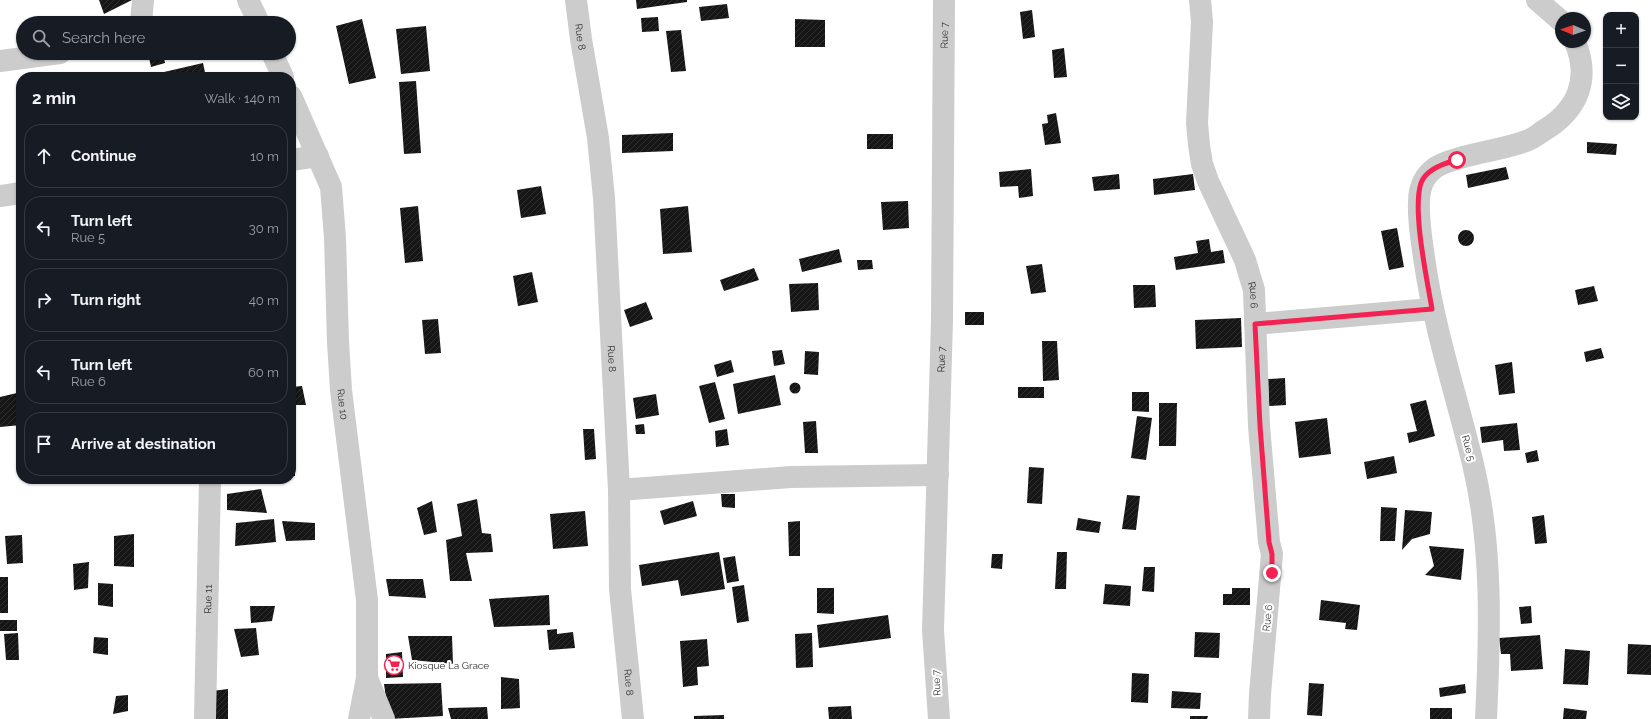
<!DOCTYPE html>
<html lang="en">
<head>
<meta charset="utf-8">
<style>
	:root { --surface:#171b24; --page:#20242c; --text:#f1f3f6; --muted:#9ea1a6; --line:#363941 }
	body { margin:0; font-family:Raleway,sans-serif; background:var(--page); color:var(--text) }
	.controls { position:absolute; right:12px; top:12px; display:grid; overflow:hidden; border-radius:8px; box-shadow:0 1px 3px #0004 }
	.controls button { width:36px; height:36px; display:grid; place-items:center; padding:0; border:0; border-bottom:1px solid var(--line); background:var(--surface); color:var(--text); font:20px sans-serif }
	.compass { position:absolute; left:1555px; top:12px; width:36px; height:36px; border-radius:50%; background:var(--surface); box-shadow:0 1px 3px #0004; rotate:272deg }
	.stop { position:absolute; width:12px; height:12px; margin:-9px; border:3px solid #f42252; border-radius:50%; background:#fff }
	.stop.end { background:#f42252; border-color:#fff; box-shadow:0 1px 4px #0008 }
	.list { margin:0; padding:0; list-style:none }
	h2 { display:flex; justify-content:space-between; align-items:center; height:52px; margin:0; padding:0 16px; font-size:17px }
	h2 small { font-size:13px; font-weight:400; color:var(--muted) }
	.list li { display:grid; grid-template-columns:26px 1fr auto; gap:12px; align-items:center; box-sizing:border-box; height:64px; margin:0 8px 8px; padding:0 8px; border:1px solid var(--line); border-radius:16px }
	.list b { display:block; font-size:15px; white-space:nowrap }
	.list p { margin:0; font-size:13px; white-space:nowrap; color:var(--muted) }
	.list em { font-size:13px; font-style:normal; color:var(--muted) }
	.icon { flex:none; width:22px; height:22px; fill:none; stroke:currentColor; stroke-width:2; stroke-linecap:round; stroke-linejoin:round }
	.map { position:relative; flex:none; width:1651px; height:719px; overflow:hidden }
	.search { position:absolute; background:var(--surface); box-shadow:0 1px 3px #0004; left:16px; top:16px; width:280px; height:44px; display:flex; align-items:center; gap:10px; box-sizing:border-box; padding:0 14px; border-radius:22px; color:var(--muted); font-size:15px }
	.panel { position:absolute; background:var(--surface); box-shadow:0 1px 3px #0004; left:16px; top:72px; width:280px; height:412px; border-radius:16px }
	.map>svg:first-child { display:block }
</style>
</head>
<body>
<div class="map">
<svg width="1651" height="719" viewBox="0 0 1651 719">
	<defs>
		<pattern id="building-hatch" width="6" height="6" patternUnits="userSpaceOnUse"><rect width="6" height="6" fill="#161616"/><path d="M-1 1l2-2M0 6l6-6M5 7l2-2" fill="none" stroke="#303030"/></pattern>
	</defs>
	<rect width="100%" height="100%" fill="#fff"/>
	<path fill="url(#building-hatch)" d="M99,0H132L104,14Z
		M636,0H687V2L637,9Z
		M727,4L729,18L701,21L699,7Z
		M1032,10L1035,37L1023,39L1020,12Z
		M658,17L659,31L642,32L641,18Z
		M362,19L376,78L349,84L336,26Z
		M795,19L825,20V47H795Z
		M426,26L430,71L401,74L396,29Z
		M681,30L686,71L671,72L666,31Z
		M1064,48L1067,77L1054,78L1052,50Z
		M148,53H163L165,63L151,67Z
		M203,63L206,77H165L164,72Z
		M416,81L421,153L404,154L399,82Z
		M1056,113L1061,143L1045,145L1042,124L1048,123L1047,115Z
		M673,133V151L622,153V135Z
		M867,134H893V149H867Z
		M1587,142L1617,144L1616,155L1587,153Z
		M1506,167L1509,179L1468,188L1466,175Z
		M1031,169L1033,196L1019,198L1018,186L1000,187L999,172Z
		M1119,174L1120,189L1094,191L1092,177Z
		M1193,174L1195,190L1154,195L1153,179Z
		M541,186L546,214L521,218L517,190Z
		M908,201L909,228L883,230L881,202Z
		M418,206L423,261L405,263L400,208Z
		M688,206L692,252L663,254L660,209Z
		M1397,228L1404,267L1389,270L1381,231Z
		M1458 238a8 8 0 1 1 16 0a8 8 0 1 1-16 0Z
		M1209,239L1211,252L1223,250L1225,263L1176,270L1174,257L1198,253L1196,241Z
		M839,249L842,262L802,272L799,259Z
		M857,260H872L873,269L858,270Z
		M1042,264L1046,292L1031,294L1026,266Z
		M754,268L759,280L724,291L720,280Z
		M532,272L538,302L518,306L513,276Z
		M818,283L819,310L791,312L789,284Z
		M1133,285H1155L1156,307L1134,308Z
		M1594,286L1598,301L1578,305L1575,290Z
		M646,302L653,319L630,327L624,310Z
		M965,312H984V325H965Z
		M1241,318L1242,347L1196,349L1195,320Z
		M438,319L441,353L425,354L422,320Z
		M1042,341H1057L1059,380L1043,381Z
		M1601,348L1604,358L1586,362L1584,352Z
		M782,350L785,364L774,366L772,351Z
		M805,351L819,352L818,375L804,374Z
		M731,360L734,372L717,377L714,365Z
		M1512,362L1515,393L1499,395L1495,365Z
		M775,375L781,405L738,414L733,384Z
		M1285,378L1286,405L1269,406L1268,379Z
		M715,382L725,419L709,423L699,386Z
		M789.5 388a5.5 5.5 0 1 1 11 0a5.5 5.5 0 1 1-11 0Z
		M302,386L306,405H291V387Z
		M1018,387H1044V398H1018Z
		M21,392V425L0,427V397Z
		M1132,392H1149V412L1132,411Z
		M656,394L659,415L636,419L633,398Z
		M1426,400L1435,436L1409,443L1407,433L1417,431L1410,404Z
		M1159,403H1177L1176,446H1159Z
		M1137,416L1152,418L1146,460L1131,458Z
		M1327,418L1331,454L1299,458L1295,422Z
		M816,421L818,453H805L803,422Z
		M1517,423L1520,450L1504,451L1503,440L1482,443L1480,427Z
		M644,424L645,434H636L635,425Z
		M583,429H594L596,459L585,460Z
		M727,429L729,445L716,447L715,431Z
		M1537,450L1539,461L1527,463L1525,453Z
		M1394,456L1397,473L1367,479L1364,462Z
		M295,458V476H291V459Z
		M1029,467L1044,468L1042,504L1027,503Z
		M261,489L267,513L227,510V494Z
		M721,494H735V508L722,507Z
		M1127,495L1140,496L1136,530L1122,529Z
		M477,499L482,533L491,534L493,552L466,553L472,581H450L446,540L462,536L457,504Z
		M432,501L437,532L424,535L417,508Z
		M693,501L697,516L664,525L660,511Z
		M1381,507L1397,508L1395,541H1380Z
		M1405,510L1432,512L1430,534L1412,539L1402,550Z
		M585,511L588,546L553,549L550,514Z
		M1544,515L1547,543L1535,544L1532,517Z
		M1078,518L1101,522L1099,533L1076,530Z
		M274,519L276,542L235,546L236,523Z
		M282,521L315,523V540L286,541Z
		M800,521V556H789L788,522Z
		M134,534V567L114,566V536Z
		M22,535L23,563L7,564L5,536Z
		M1429,546L1464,549L1461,580L1425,575L1434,566Z
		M719,552L725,589L681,596L678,580L642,586L639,565Z
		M1057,552H1067L1066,589H1055Z
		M992,554H1003L1002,569L991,568Z
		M735,556L739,581L727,583L723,558Z
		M89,562L88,588L74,590L73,564Z
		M1144,567H1155L1154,592L1142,591Z
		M0,577H8V613H0Z
		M386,579H423L426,598L389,596Z
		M98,583L113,584V607L98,605Z
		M1105,584L1131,586L1130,606L1103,604Z
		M744,585L749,621L737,623L732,587Z
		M817,588H834V614L817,613Z
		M1232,588H1250V605H1223V594H1232Z
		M549,595L550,625L494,627L489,599Z
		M1321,600L1360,605L1357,630L1345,629L1346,623L1319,620Z
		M250,606H275L272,621L251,623Z
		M1531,606L1532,623L1521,624L1519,607Z
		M888,615L891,638L819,648L817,625Z
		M0,620H17V631H0Z
		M256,628L259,655L241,657L234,629Z
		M557,629V634L573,632L575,648L549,650L547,630Z
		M1195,632L1220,633L1219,658L1194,657Z
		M18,633L19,660H6L4,634Z
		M812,633L813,667L796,668L795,634Z
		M1540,635L1543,669L1511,671L1510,654H1501L1499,638Z
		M408,636H452L453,664L412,660Z
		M94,637L108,638V655L93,653Z
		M707,639L709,666L697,667L698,685L683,687L680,641Z
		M1628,644L1651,645V675L1627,674Z
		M1565,649L1590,651L1588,685L1563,684Z
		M402,652L403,677L386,678V654Z
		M1132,673L1149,674L1148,703L1131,702Z
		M501,677L519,679L520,708L501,709Z
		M441,683L443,716L389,719L384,684Z
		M1309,683L1324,684L1322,716L1307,715Z
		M1465,684L1466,693L1440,697L1439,688Z
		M228,689V719H211L212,691Z
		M1172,691L1201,693L1200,709L1171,708Z
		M128,695V711L113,714L116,696Z
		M851,706L852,719H829L828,707Z
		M487,707L488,719H451L448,708Z
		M1430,708H1452V719H1430Z
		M1564,708L1587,711L1586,719H1563Z
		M724,715V719H694V716Z
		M1190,716H1208L1207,719H1190Z"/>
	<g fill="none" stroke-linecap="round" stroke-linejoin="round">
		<g stroke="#ccc" stroke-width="22">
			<path d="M248,0L259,23"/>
			<path id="s1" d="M576,0L581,39L598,138L604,198L619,490L620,589L633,719"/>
			<path id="s2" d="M1200,0L1202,22L1197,123L1199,145L1202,164L1208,181L1245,260L1254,290L1259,426L1269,542L1272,554L1260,694L1259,719"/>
			<path d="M1537,0L1561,21"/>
			<path d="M141,23L143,0"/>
			<path d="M272,53L283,77"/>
			<path d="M0,61L60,53"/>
			<path id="s3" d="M291,96L331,187L335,238L338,342L341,390L367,600V678L359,719"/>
			<path d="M291,160L318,156"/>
			<path d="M0,196L21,193"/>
			<path d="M1255,324L1432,309"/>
			<path d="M619,490L791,477L938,475"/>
			<path d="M367,678L384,719"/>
			<path id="s4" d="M205,719L210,479"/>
			<path id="s5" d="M939,719L933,630L942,321L944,0"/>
			<path d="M1486,719C1490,634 1493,547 1473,464C1457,397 1435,332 1425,264C1422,243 1418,223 1419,202C1419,185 1426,171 1442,164C1467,153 1499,151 1526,141C1532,139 1537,135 1543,131C1577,111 1591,80 1575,42"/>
		</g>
	</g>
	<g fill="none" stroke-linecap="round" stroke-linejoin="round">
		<path stroke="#f42252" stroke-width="5" d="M1272,573V554L1269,542L1260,426L1255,324L1432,309C1427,279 1412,210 1421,183C1426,169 1445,163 1457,160"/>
	</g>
	<defs>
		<symbol id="supermarket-ring" viewBox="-11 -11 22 22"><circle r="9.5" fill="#fff" stroke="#f42252" stroke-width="1.5"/><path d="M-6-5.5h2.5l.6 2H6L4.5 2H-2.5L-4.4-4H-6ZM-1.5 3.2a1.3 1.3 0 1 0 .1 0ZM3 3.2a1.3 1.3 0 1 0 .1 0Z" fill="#f42252"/></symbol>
	</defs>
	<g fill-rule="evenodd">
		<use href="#supermarket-ring" x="383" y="654" width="22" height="22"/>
	</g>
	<g text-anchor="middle" stroke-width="4" stroke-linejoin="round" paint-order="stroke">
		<g font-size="10" fill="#2f2f2f" stroke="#fff">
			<text dy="4" stroke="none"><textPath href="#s5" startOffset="684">Rue 7</textPath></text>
			<text dy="4" stroke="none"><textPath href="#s1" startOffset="37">Rue 8</textPath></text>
			<text dy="4" stroke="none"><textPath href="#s2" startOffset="306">Rue 6</textPath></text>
			<text dy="4" stroke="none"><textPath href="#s1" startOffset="361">Rue 8</textPath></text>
			<text dy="4" stroke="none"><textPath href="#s5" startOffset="360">Rue 7</textPath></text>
			<text dy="4" stroke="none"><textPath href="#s3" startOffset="317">Rue 10</textPath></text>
			<text transform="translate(1469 448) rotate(75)" y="4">Rue 5</text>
			<text dy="4" stroke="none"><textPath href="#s4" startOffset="120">Rue 11</textPath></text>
			<text transform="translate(1267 618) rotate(-84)" y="4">Rue 6</text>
			<text dy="4" stroke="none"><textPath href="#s1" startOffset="685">Rue 8</textPath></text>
			<text transform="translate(936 683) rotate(-93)" y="4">Rue 7</text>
		</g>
		<g font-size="10" fill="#2f2f2f" stroke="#fff" text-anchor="start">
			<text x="408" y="669">Kiosque La Grace</text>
		</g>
	</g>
</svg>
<div class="controls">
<button>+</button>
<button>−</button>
<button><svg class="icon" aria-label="layers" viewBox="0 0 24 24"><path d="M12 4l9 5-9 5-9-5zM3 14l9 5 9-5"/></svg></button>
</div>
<svg class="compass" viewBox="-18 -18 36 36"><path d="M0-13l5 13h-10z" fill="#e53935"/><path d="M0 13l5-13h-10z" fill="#9ea1a6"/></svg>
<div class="stop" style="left:1457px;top:160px"></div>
<div class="stop end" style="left:1272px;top:573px"></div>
<div class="search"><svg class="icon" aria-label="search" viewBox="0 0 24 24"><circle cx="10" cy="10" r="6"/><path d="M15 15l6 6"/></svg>Search here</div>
<section class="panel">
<h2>2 min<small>Walk · 140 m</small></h2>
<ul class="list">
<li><svg class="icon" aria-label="ahead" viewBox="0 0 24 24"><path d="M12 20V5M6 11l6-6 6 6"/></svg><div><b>Continue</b></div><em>10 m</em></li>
<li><svg class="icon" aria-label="left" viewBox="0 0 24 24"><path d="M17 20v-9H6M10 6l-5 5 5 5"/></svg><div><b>Turn left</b><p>Rue 5</p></div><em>30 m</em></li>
<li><svg class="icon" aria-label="right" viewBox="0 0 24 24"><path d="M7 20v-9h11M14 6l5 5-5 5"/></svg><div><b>Turn right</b></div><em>40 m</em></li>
<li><svg class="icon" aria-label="left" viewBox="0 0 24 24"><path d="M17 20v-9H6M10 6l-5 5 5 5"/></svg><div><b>Turn left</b><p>Rue 6</p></div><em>60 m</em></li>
<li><svg class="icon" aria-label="arrive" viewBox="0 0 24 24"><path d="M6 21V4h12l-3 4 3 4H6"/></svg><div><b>Arrive at destination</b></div></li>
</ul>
</section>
</div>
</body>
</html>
